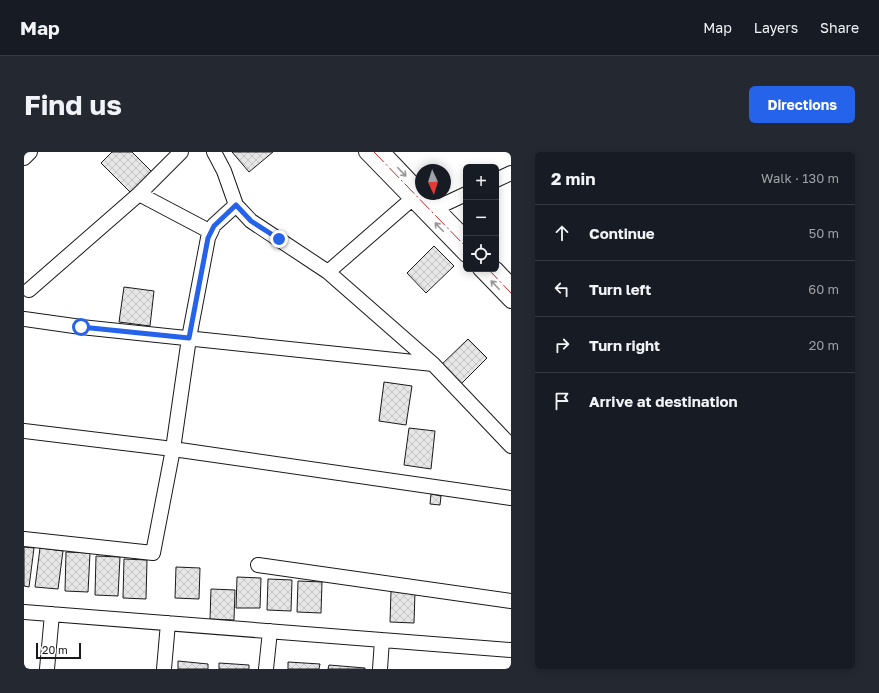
<!DOCTYPE html>
<html lang="en">
<head>
<meta charset="utf-8">
<style>
	:root { --surface:#171b24; --page:#242831; --text:#f1f3f6; --muted:#9ea1a6; --line:#363941; --accent:#2563eb }
	body { margin:0; font-family:"Golos Text",sans-serif; background:var(--page); color:var(--text) }
	.controls { position:absolute; right:12px; top:12px; display:grid; overflow:hidden; border-radius:6px; box-shadow:0 2px 10px #0003 }
	.controls button { width:36px; height:36px; display:grid; place-items:center; padding:0; border:0; border-bottom:1px solid var(--line); background:var(--surface); color:var(--text); font:20px sans-serif }
	.compass { position:absolute; left:391px; top:12px; width:36px; height:36px; border-radius:50%; background:var(--surface); box-shadow:0 2px 10px #0003; rotate:176deg }
	.scale { position:absolute; left:12px; bottom:10px; width:45px; box-sizing:border-box; padding-left:4px; border:2px solid #1a1a1a; border-top:0; font-size:11px; line-height:14px; white-space:nowrap; color:#1a1a1a; -webkit-text-stroke:3px #fff; paint-order:stroke }
	.stop { position:absolute; width:12px; height:12px; margin:-9px; border:3px solid #2563eb; border-radius:50%; background:#fff }
	.stop.end { background:#2563eb; border-color:#fff; box-shadow:0 1px 4px #0008 }
	.list { margin:0; padding:0; list-style:none }
	h2 { display:flex; justify-content:space-between; align-items:center; height:52px; margin:0; padding:0 16px; font-size:17px }
	h2 small { font-size:13px; font-weight:400; color:var(--muted) }
	.list li { display:grid; grid-template-columns:26px 1fr auto; gap:12px; align-items:center; box-sizing:border-box; height:56px; padding:0 16px; border-top:1px solid var(--line) }
	.list b { display:block; font-size:15px; white-space:nowrap }
	.list em { font-size:13px; font-style:normal; color:var(--muted) }
	.icon { flex:none; width:22px; height:22px; fill:none; stroke:currentColor; stroke-width:2; stroke-linecap:round; stroke-linejoin:round }
	.map { position:relative; flex:none; width:487px; height:517px; overflow:hidden; border-radius:6px }
	header { display:flex; align-items:center; gap:24px; box-sizing:border-box; height:56px; padding:0 20px; background:var(--surface); border-bottom:1px solid var(--line) }
	header strong { font-size:19px }
	nav { display:flex; gap:22px; margin-inline-start:auto; font-size:14px }
	.intro { display:flex; align-items:center; justify-content:space-between; box-sizing:border-box; height:96px; padding:0 24px }
	h1 { margin:0; font-size:28px }
	.button { padding:10px 18px; border-radius:6px; background:var(--accent); color:#fff; font-size:14px; font-weight:700 }
	main { display:flex; gap:24px; padding:0 24px }
	aside { flex:1; background:var(--surface); border-radius:6px; box-shadow:0 2px 10px #0003 }
	.map>svg:first-child { display:block }
</style>
</head>
<body>
<header>
<strong>Map</strong>
<nav><a>Map</a><a>Layers</a><a>Share</a></nav>
</header>
<div class="intro"><h1>Find us</h1><a class="button">Directions</a></div>
<main>
<div class="map">
<svg width="487" height="517" viewBox="0 0 487 517">
	<defs>
		<pattern id="building-cross-hatch" width="8" height="8" patternUnits="userSpaceOnUse"><rect width="8" height="8" fill="#e6e6e6"/><path d="M0 0l8 8M0 8l8-8" fill="none" stroke="#c5c5c5"/></pattern>
	</defs>
	<rect width="100%" height="100%" fill="#fff"/>
	<path fill="url(#building-cross-hatch)" stroke="#1a1a1a" d="M88,0H108L128,20L107,41L77,11Z
		M208,0H249L225,20Z
		M410,94L430,114L402,141L383,121Z
		M100,135L130,139L126,174L95,170Z
		M444,187L463,206L434,235L415,215Z
		M360,230L388,234L382,273L355,269Z
		M385,276L411,279L407,317L380,313Z
		M407,342L417,344L416,353L406,352Z
		M0,395L10,396L5,435L0,434Z
		M16,396L39,399L34,437L11,435Z
		M42,400L66,401L64,440L41,439Z
		M72,404L96,405L94,444L71,443Z
		M100,407L123,408L122,447L99,446Z
		M152,415L176,416L175,447L151,446Z
		M213,425L237,426L236,456H212Z
		M244,427L268,428L267,459L243,458Z
		M274,429L298,430L297,461L273,460Z
		M187,437L211,438L210,468L186,467Z
		M367,439L391,440L390,471L366,470Z
		M154,509L184,512V517H154Z
		M264,510L296,512L295,517H264Z
		M195,511L225,513V517H195Z
		M305,513L341,516V517H304Z"/>
	<g fill="none" stroke-linecap="round" stroke-linejoin="round">
		<defs>
			<path id="street" d="M190,0L200,19L212,53L227,69L304,120L409,212L487,294
				M342,0L442,103
				M359,0L397,40
				M0,6L6,0
				M472,28L487,21
				M115,42L187,80
				M399,42L442,86
				M412,56L442,42
				M456,117L487,149
				M472,117L487,133
				M304,120L388,47
				M5,138L115,42L157,0
				M0,167L57,175L409,212
				M0,279L149,297L487,346
				M0,387L129,401L149,297L165,186L184,86L190,73L212,53
				M234,413L487,449
				M0,460L487,498
				M23,517L28,462
				M140,517L144,471
				M242,517L246,479
				M356,517L358,488"/>
		</defs>
		<use href="#street" stroke="#1a1a1a" stroke-width="16"/>
		<use href="#street" stroke="#fff" stroke-width="14"/>
		<path stroke="#c62828" stroke-width="1" stroke-dasharray="14 3 2 3" stroke-linecap="butt" d="M350,0L442,95
			M464,117L487,141"/>
	</g>
	<defs><path id="oneway-shaft" d="M-6 0H5M1.5-3L5.5 0L1.5 3" fill="none" stroke-width="1.6" stroke-linecap="round" stroke-linejoin="round"/></defs>
	<g stroke="#989898">
		<use href="#oneway-shaft" transform="translate(378 20) rotate(46)"/>
		<use href="#oneway-shaft" transform="translate(415 75) rotate(-134)"/>
		<use href="#oneway-shaft" transform="translate(471 133) rotate(-134)"/>
	</g>
	<g fill="none" stroke-linecap="round" stroke-linejoin="round">
		<path stroke="#2563eb" stroke-width="5" d="M57,175L165,186L184,86L190,74L212,53L227,69L255,87"/>
	</g>
</svg>
<div class="controls">
<button>+</button>
<button>−</button>
<button><svg class="icon" aria-label="locate" viewBox="0 0 24 24"><circle cx="12" cy="12" r="6"/><path d="M12 2v4M12 18v4M2 12h4M18 12h4"/></svg></button>
</div>
<svg class="compass" viewBox="-18 -18 36 36"><path d="M0-13l5 13h-10z" fill="#e53935"/><path d="M0 13l5-13h-10z" fill="#9ea1a6"/></svg>
<div class="scale">20 m</div>
<div class="stop" style="left:57px;top:175px"></div>
<div class="stop end" style="left:255px;top:87px"></div>
</div>
<aside>
<h2>2 min<small>Walk · 130 m</small></h2>
<ul class="list">
<li><svg class="icon" aria-label="ahead" viewBox="0 0 24 24"><path d="M12 20V5M6 11l6-6 6 6"/></svg><div><b>Continue</b></div><em>50 m</em></li>
<li><svg class="icon" aria-label="left" viewBox="0 0 24 24"><path d="M17 20v-9H6M10 6l-5 5 5 5"/></svg><div><b>Turn left</b></div><em>60 m</em></li>
<li><svg class="icon" aria-label="right" viewBox="0 0 24 24"><path d="M7 20v-9h11M14 6l5 5-5 5"/></svg><div><b>Turn right</b></div><em>20 m</em></li>
<li><svg class="icon" aria-label="arrive" viewBox="0 0 24 24"><path d="M6 21V4h12l-3 4 3 4H6"/></svg><div><b>Arrive at destination</b></div></li>
</ul>
</aside>
</main>
</body>
</html>
